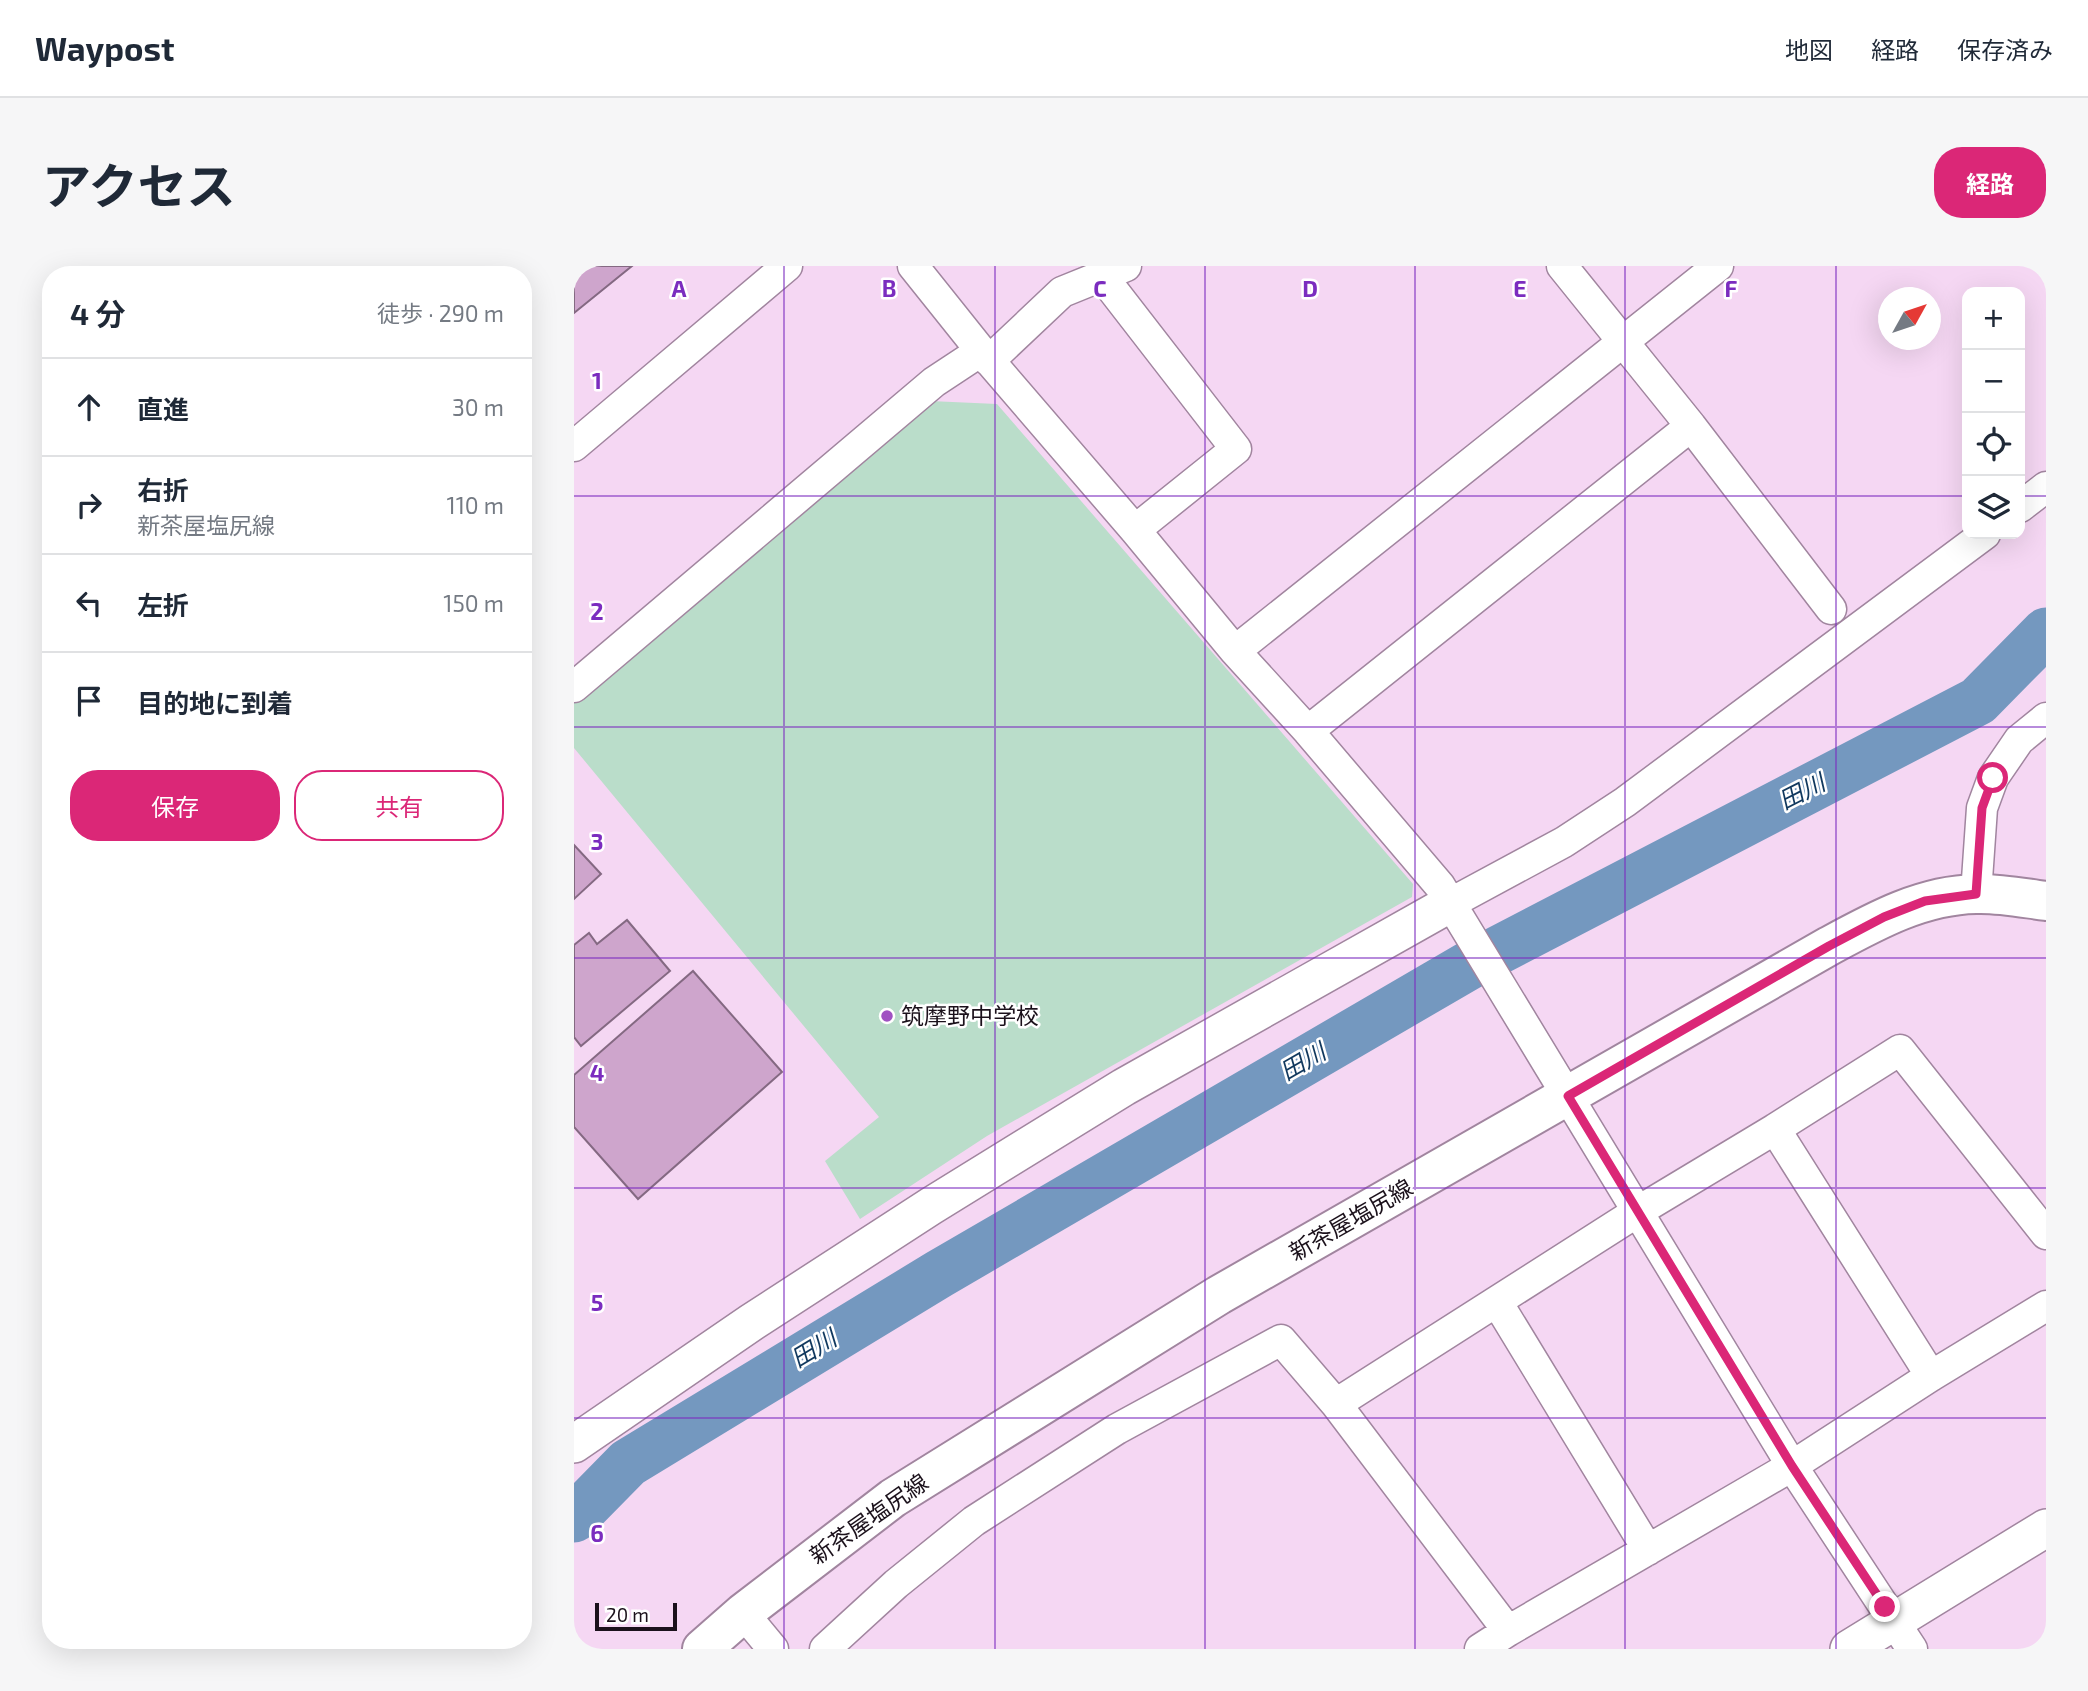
<!DOCTYPE html>
<html lang="ja">
<head>
<meta charset="utf-8">
<style>
	:root { --surface:#fff; --page:#f6f6f7; --text:#1f2937; --muted:#747a83; --line:#e0e1e3; --accent:#db2777 }
	body { margin:0; font-family:"Exo 2","Noto Sans JP",sans-serif; background:var(--page); color:var(--text) }
	.controls { position:absolute; right:21px; top:21px; display:grid; overflow:hidden; border-radius:14px; box-shadow:0 7px 28px #0002 }
	.controls button { width:63px; height:63px; display:grid; place-items:center; padding:0; border:0; border-bottom:2px solid var(--line); background:var(--surface); color:var(--text); font:35px sans-serif }
	.compass { position:absolute; left:1304px; top:21px; width:63px; height:63px; border-radius:50%; background:var(--surface); box-shadow:0 7px 28px #0002; rotate:50deg }
	.scale { position:absolute; left:21px; bottom:18px; width:82px; box-sizing:border-box; padding-left:7px; border:4px solid #1b111b; border-top:0; font-size:19px; line-height:24px; white-space:nowrap; color:#1b111b; -webkit-text-stroke:5px #fff; paint-order:stroke }
	.stop { position:absolute; width:21px; height:21px; margin:-16px; border:5px solid #db2777; border-radius:50%; background:#fff }
	.stop.end { background:#db2777; border-color:#fff; box-shadow:0 2px 7px #0008 }
	.list { margin:0; padding:0; list-style:none }
	h2 { display:flex; justify-content:space-between; align-items:center; height:91px; margin:0; padding:0 28px; font-size:30px }
	h2 small { font-size:23px; font-weight:400; color:var(--muted) }
	.list li { display:grid; grid-template-columns:46px 1fr auto; gap:21px; align-items:center; box-sizing:border-box; height:98px; padding:0 28px; border-top:2px solid var(--line) }
	.list b { display:block; font-size:26px; white-space:nowrap }
	.list p { margin:0; font-size:23px; white-space:nowrap; color:var(--muted) }
	.list em { font-size:23px; font-style:normal; color:var(--muted) }
	.actions { display:flex; gap:14px; padding:21px 28px }
	.actions a { flex:1; padding:16px 0; border:2px solid var(--accent); border-radius:28px; text-align:center; font-size:24px; color:var(--accent) }
	.actions .main { background:var(--accent); color:#fff }
	.icon { flex:none; width:38px; height:38px; fill:none; stroke:currentColor; stroke-width:2; stroke-linecap:round; stroke-linejoin:round }
	.map { position:relative; flex:none; width:1472px; height:1383px; overflow:hidden; border-radius:28px }
	header { display:flex; align-items:center; gap:42px; box-sizing:border-box; height:98px; padding:0 35px; background:var(--surface); border-bottom:2px solid var(--line) }
	header strong { font-size:33px }
	nav { display:flex; gap:38px; margin-inline-start:auto; font-size:24px }
	.intro { display:flex; align-items:center; justify-content:space-between; box-sizing:border-box; height:168px; padding:0 42px }
	h1 { margin:0; font-size:49px }
	.button { padding:18px 32px; border-radius:28px; background:var(--accent); color:#fff; font-size:24px; font-weight:700 }
	main { display:flex; gap:42px; padding:0 42px }
	aside { flex:1; background:var(--surface); border-radius:28px; box-shadow:0 7px 28px #0002 }
	.map>svg:first-child { display:block }
</style>
</head>
<body>
<header>
<strong>Waypost</strong>
<nav><a>地図</a><a>経路</a><a>保存済み</a></nav>
</header>
<div class="intro"><h1>アクセス</h1><a class="button">経路</a></div>
<main>
<aside>
<h2>4 分<small>徒歩 · 290 m</small></h2>
<ul class="list">
<li><svg class="icon" aria-label="ahead" viewBox="0 0 24 24"><path d="M12 20V5M6 11l6-6 6 6"/></svg><div><b>直進</b></div><em>30 m</em></li>
<li><svg class="icon" aria-label="right" viewBox="0 0 24 24"><path d="M7 20v-9h11M14 6l5 5-5 5"/></svg><div><b>右折</b><p>新茶屋塩尻線</p></div><em>110 m</em></li>
<li><svg class="icon" aria-label="left" viewBox="0 0 24 24"><path d="M17 20v-9H6M10 6l-5 5 5 5"/></svg><div><b>左折</b></div><em>150 m</em></li>
<li><svg class="icon" aria-label="arrive" viewBox="0 0 24 24"><path d="M6 21V4h12l-3 4 3 4H6"/></svg><div><b>目的地に到着</b></div></li>
</ul>
<div class="actions"><a class="main">保存</a><a>共有</a></div>
</aside>
<div class="map">
<svg width="1472" height="1383" viewBox="0 0 1472 1383">
	<rect width="100%" height="100%" fill="#f5d7f3"/>
	<path fill="#baddca" d="M356,135L423,138L839,618L838,631L413,870L286,953L251,895L305,851L0,482V435Z"/>
	<g fill="none" stroke-linecap="round" stroke-linejoin="round">
		<path stroke="#7498bf" stroke-width="49" d="M0,1252L54,1197L365,1008L894,700L1404,435L1472,366"/>
	</g>
	<path fill="#cea5cc" stroke="#846982" stroke-width="2" d="M0,0H58L0,47Z
		M0,579L27,608L0,633Z
		M53,654L96,705L7,780L0,771V679L15,667L23,678Z
		M119,705L208,806L64,933L0,861V809Z"/>
	<g fill="none" stroke-linecap="round" stroke-linejoin="round">
		<defs>
			<path id="minor" d="M339,0L407,85L561,264L661,385L734,465L866,620L1218,1200L1338,1383
				M988,0L1117,160L1257,343
				M528,10L662,183L561,264
				M415,95L488,26L552,0
				M0,180L213,0
				M1446,241L1472,221
				M661,385L1144,0
				M0,421L360,116L407,85
				M734,465L1117,160
				M1402,628L1408,542L1419,512L1445,474L1472,452
				M877,637L990,576L1051,536L1411,268
				M1201,863L1357,1110
				M923,1036L1074,1284
				M762,1138L1063,946L1201,863L1326,784L1472,968
				M169,1347L199,1383
				M251,1383L322,1318L400,1255L543,1163L707,1074L762,1138L934,1365
				M906,1383L934,1365L1218,1200L1357,1110L1472,1040"/>
			<path id="tertiary" d="M0,1178L178,1056L357,940L550,821L877,637
				M1275,1383L1472,1262"/>
			<path id="secondary" d="M128,1383L169,1347L319,1232L645,1029L1255,680C1301,655 1348,629 1402,628C1425,627 1449,632 1472,635"/>
		</defs>
		<use href="#minor" stroke="#a1859f" stroke-width="33"/>
		<use href="#tertiary" stroke="#a1859f" stroke-width="40"/>
		<use href="#secondary" stroke="#a1859f" stroke-width="42"/>
		<use href="#minor" stroke="#fff" stroke-width="30"/>
		<use href="#tertiary" stroke="#fff" stroke-width="37"/>
		<use href="#secondary" stroke="#fff" stroke-width="38"/>
	</g>
	<g fill="none" stroke-linecap="round" stroke-linejoin="round">
		<path stroke="#db2777" stroke-width="9" d="M1311,1341L1218,1200L994,830L1255,680L1310,651L1351,635L1402,628L1408,542L1419,512"/>
	</g>
	<path fill="none" stroke="#7b2cbf" stroke-width="2" stroke-opacity="0.55" d="M210,0V1383M421,0V1383M631,0V1383M841,0V1383M1051,0V1383M1262,0V1383M0,230H1393M1446,230H1472M0,461H1472M0,692H1472M0,922H1472M0,1152H1472"/>
	<circle fill="#a051c2" stroke="#fff" stroke-width="2.5" cx="313" cy="750" r="7"/>
	<g text-anchor="middle" stroke-width="5" stroke-linejoin="round" paint-order="stroke">
		<g font-size="23" fill="#1b111b" stroke="#fff" text-anchor="start">
			<text x="327" y="758">筑摩野中学校</text>
		</g>
		<g font-size="23" fill="#1b111b" stroke="#fff">
			<text transform="translate(777 954) rotate(-30)" y="8">新茶屋塩尻線</text>
			<text transform="translate(295 1253) rotate(-35)" y="8">新茶屋塩尻線</text>
		</g>
		<g font-size="24" font-style="italic" fill="#10385e" stroke="#fff">
			<text transform="translate(1228 526) rotate(-27)" y="8">田川</text>
			<text transform="translate(729 796) rotate(-30)" y="8">田川</text>
			<text transform="translate(240 1083) rotate(-31)" y="8">田川</text>
		</g>
	</g>
	<g font-size="23" text-anchor="middle" font-weight="bold" fill="#7b2cbf" stroke="#fff" stroke-width="5" stroke-linejoin="round" paint-order="stroke">
		<text x="105" y="31">A</text>
		<text x="315" y="31">B</text>
		<text x="526" y="31">C</text>
		<text x="736" y="31">D</text>
		<text x="946" y="31">E</text>
		<text x="1157" y="31">F</text>
		<text x="23" y="123">1</text>
		<text x="23" y="354">2</text>
		<text x="23" y="584">3</text>
		<text x="23" y="815">4</text>
		<text x="23" y="1045">5</text>
		<text x="23" y="1276">6</text>
	</g>
</svg>
<div class="controls">
<button>+</button>
<button>−</button>
<button><svg class="icon" aria-label="locate" viewBox="0 0 24 24"><circle cx="12" cy="12" r="6"/><path d="M12 2v4M12 18v4M2 12h4M18 12h4"/></svg></button>
<button><svg class="icon" aria-label="layers" viewBox="0 0 24 24"><path d="M12 4l9 5-9 5-9-5zM3 14l9 5 9-5"/></svg></button>
</div>
<svg class="compass" viewBox="-18 -18 36 36"><path d="M0-13l5 13h-10z" fill="#e53935"/><path d="M0 13l5-13h-10z" fill="#747a83"/></svg>
<div class="scale">20 m</div>
<div class="stop" style="left:1419px;top:512px"></div>
<div class="stop end" style="left:1311px;top:1341px"></div>
</div>
</main>
</body>
</html>
